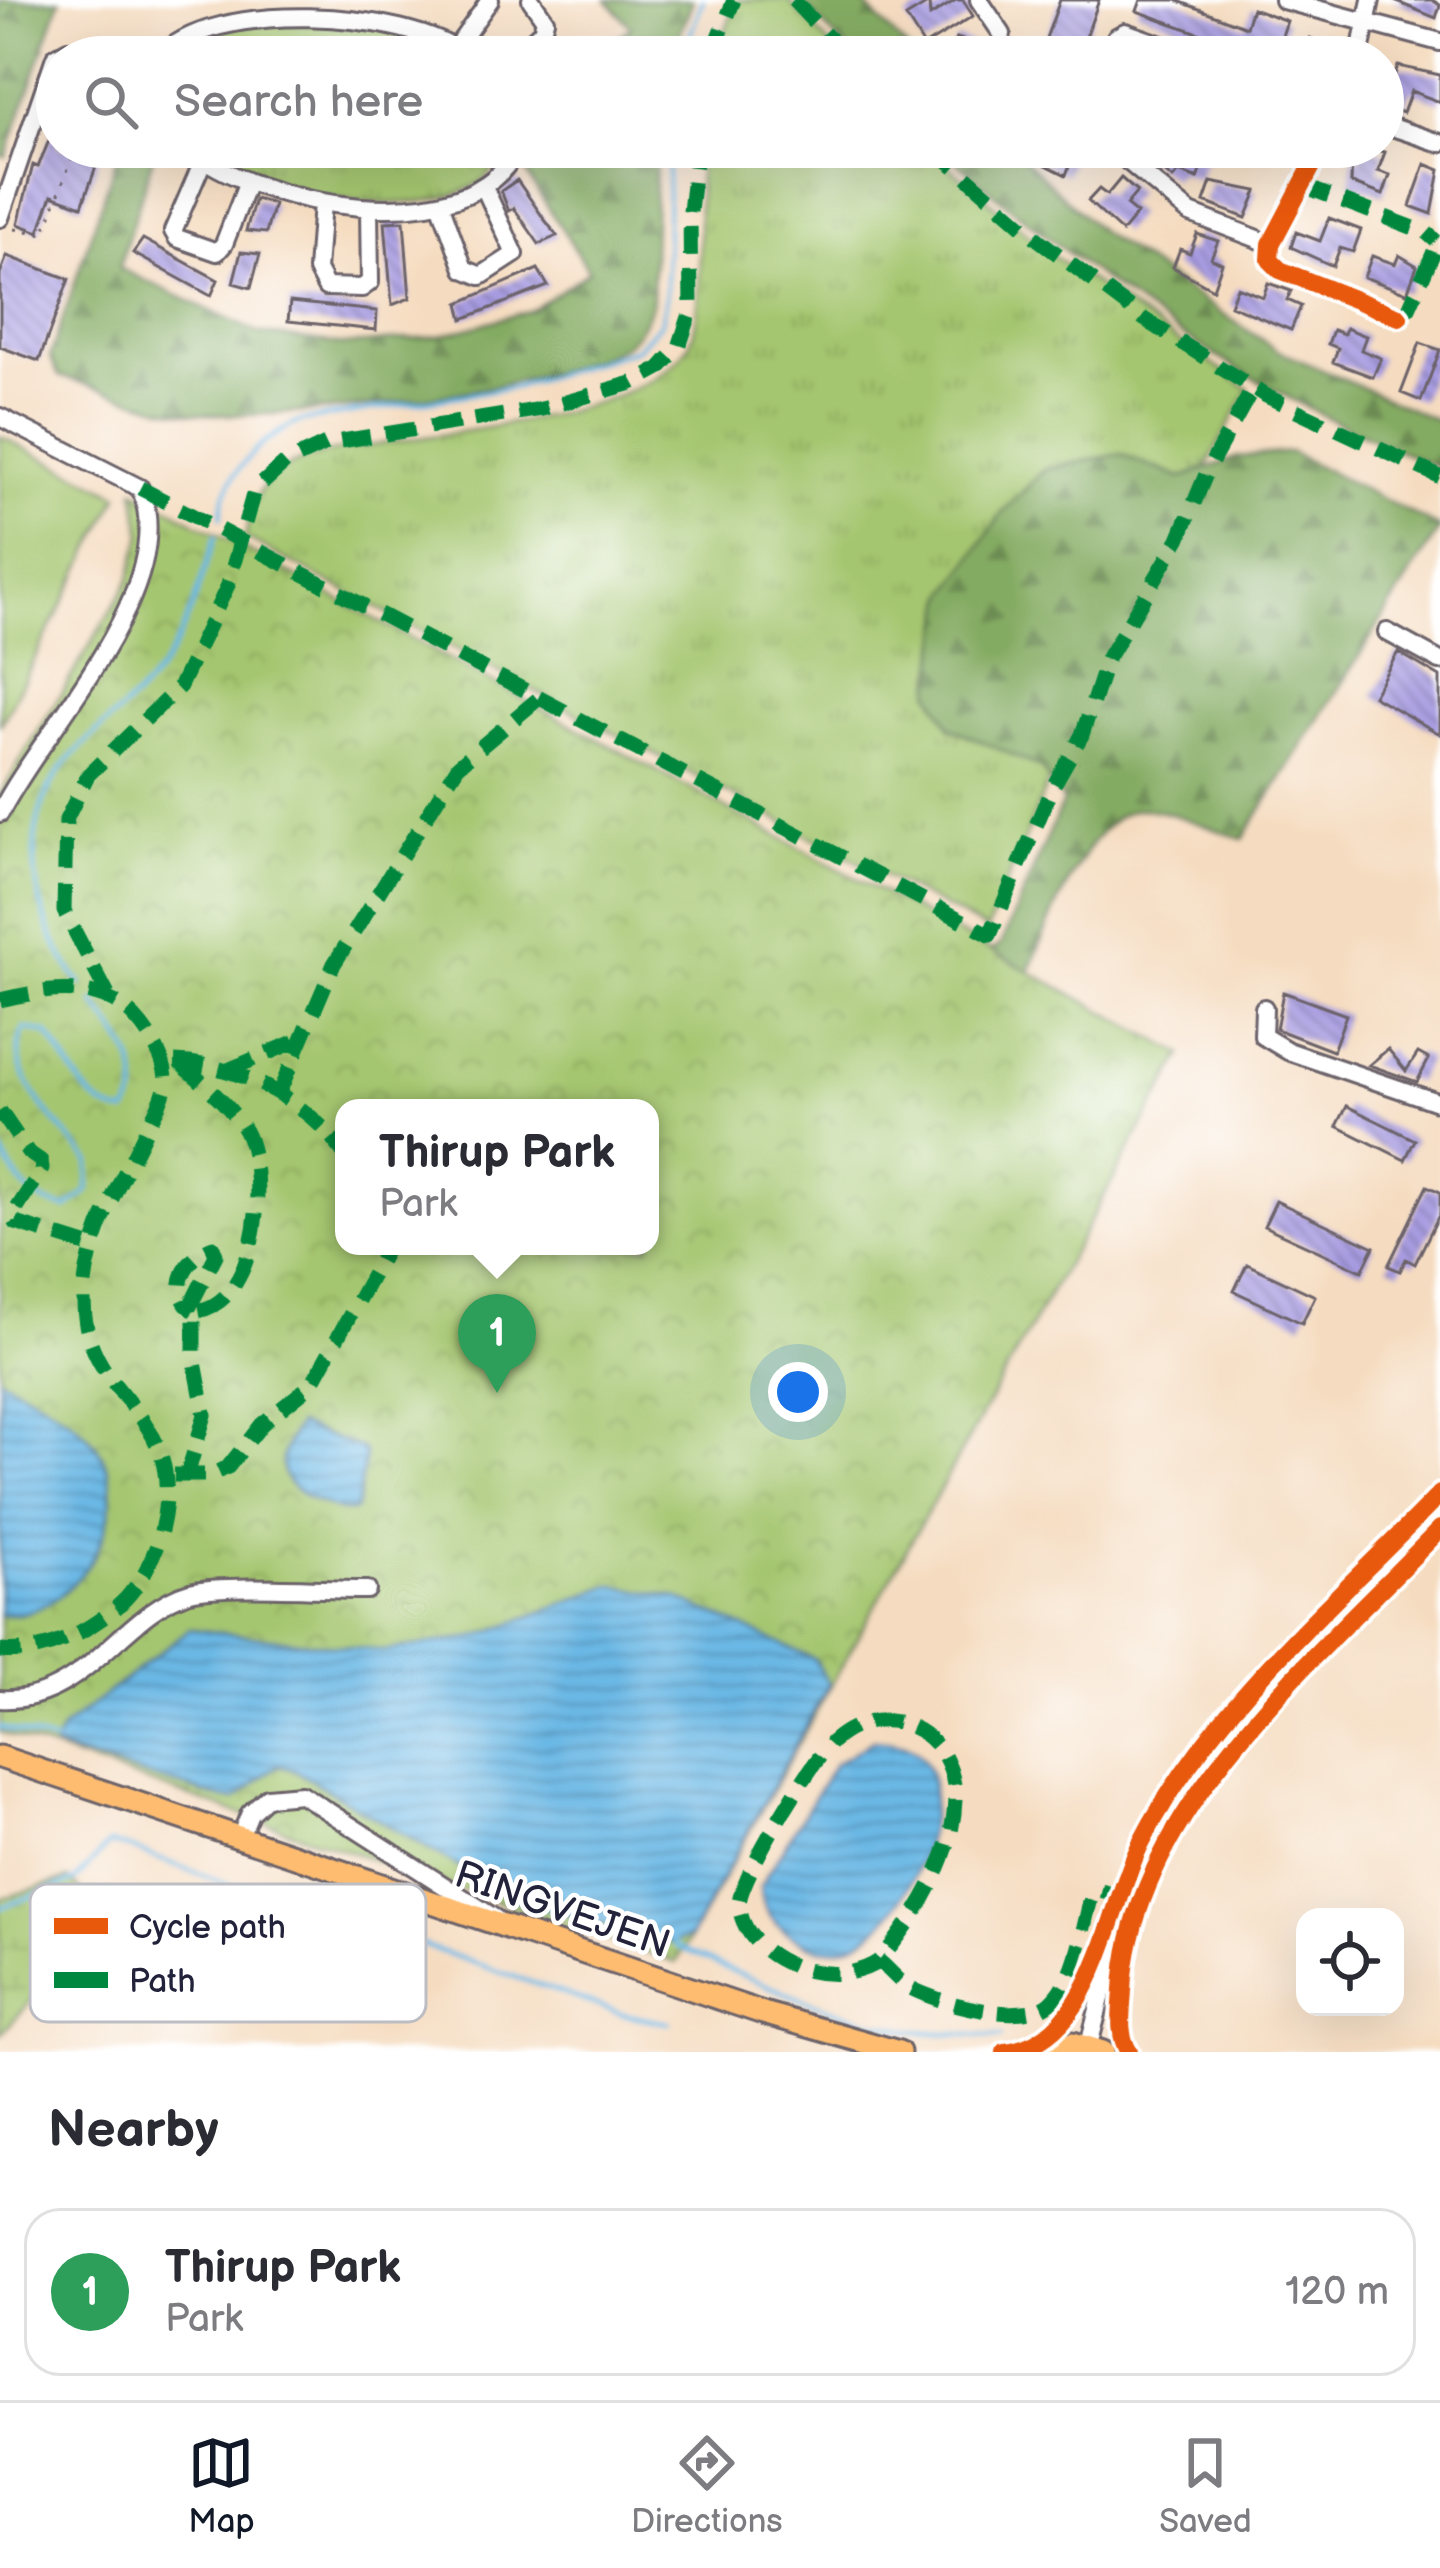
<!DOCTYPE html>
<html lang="en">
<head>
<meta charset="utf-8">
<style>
	:root { --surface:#fff; --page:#f2f2f3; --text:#2b2b33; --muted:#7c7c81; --line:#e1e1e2; --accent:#111827 }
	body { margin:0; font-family:"Balsamiq Sans",sans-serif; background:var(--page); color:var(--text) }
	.controls { position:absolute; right:36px; bottom:36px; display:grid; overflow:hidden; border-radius:24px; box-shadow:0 12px 48px #0002 }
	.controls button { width:108px; height:108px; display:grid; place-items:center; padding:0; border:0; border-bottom:3px solid var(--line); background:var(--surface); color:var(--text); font:60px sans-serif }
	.you { position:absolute; left:798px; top:1392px; width:42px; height:42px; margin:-30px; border:9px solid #fff; border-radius:50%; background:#1a73e8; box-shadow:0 0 0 18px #1a73e833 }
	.badge { display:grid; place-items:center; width:78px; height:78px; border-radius:50%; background:var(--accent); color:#fff; font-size:39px; font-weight:700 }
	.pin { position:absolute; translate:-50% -99px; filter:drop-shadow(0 3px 6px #0008) }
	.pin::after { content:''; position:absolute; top:63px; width:42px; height:36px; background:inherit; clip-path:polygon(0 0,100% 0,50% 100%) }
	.popup { position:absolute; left:335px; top:1099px; width:324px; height:156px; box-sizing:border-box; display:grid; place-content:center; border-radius:24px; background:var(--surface); filter:drop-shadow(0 3px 9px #0005); font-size:39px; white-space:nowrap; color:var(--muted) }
	.popup b { font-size:45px; color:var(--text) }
	.popup::after { content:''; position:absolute; left:50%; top:100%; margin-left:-24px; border:24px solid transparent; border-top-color:var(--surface) }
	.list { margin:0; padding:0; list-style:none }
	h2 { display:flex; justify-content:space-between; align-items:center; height:156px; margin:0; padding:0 48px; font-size:51px }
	h2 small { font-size:39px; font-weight:400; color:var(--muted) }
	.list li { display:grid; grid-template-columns:78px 1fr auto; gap:36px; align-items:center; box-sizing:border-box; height:168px; margin:0 24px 24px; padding:0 24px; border:3px solid var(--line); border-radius:36px }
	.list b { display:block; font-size:45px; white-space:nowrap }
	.list p { margin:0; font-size:39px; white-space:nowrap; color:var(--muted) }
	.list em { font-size:39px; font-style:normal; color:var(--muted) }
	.icon { flex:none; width:66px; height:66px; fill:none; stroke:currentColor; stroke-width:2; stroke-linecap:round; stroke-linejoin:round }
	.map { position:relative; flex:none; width:1440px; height:2052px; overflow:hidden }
	.search { position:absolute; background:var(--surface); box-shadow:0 12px 48px #0002; left:36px; right:36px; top:36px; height:132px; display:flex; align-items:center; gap:30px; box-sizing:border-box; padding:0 42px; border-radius:66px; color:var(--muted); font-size:45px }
	.sheet { height:348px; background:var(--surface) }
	nav { display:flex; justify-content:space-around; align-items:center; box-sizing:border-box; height:168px; border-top:3px solid var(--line); background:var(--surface); font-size:33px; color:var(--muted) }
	nav a { display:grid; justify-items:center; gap:6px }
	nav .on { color:var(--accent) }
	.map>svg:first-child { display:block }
</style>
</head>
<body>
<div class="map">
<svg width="1440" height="2052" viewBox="0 0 1440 2052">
	<defs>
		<pattern id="grass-tufts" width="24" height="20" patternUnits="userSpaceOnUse" patternTransform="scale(3)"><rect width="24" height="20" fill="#a5c66f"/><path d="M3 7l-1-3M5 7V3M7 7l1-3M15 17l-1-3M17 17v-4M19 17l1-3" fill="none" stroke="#8eaa61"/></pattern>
		<pattern id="forest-firs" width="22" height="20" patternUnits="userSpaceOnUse" patternTransform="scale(3)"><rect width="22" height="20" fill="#84ab62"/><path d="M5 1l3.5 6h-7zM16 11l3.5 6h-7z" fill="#6c8b52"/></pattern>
		<pattern id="wetland-marsh" width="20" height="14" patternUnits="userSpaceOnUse" patternTransform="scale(3)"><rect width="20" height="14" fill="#a5c66f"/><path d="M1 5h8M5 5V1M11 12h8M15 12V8" fill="none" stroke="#8eaa61"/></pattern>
		<pattern id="park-crowns" width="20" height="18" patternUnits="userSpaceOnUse" patternTransform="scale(3)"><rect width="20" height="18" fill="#a5c66f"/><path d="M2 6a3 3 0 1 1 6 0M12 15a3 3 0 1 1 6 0" fill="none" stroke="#8eaa61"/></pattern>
		<pattern id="water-rules" width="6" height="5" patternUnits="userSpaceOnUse" patternTransform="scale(3)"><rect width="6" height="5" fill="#6bb8e5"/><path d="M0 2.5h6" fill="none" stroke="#5895bb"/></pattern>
		<pattern id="building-back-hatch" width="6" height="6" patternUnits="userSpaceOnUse" patternTransform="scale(3)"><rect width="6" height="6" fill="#a89ce1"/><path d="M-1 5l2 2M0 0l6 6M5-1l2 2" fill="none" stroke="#887fb8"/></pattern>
	</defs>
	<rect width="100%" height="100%" fill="#fff"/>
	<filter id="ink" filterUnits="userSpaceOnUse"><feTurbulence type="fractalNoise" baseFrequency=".00833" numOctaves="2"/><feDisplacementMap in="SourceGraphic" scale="24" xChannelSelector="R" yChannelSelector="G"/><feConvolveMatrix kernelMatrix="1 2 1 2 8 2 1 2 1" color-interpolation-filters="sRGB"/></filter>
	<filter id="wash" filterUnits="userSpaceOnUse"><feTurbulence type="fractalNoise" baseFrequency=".004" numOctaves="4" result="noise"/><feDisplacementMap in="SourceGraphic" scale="48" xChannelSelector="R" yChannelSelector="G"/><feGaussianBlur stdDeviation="2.7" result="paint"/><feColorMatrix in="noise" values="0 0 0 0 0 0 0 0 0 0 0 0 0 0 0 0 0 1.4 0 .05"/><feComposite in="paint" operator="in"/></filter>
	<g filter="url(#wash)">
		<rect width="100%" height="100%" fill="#f5dcc0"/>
		<path fill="url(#grass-tufts)" stroke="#647455" stroke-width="3" d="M737,0H788L841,57H715Z
			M221,21L387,26L460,57H165Z
			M198,147H510C502,158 492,175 481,182C416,226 254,195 198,147Z
			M700,147H927L1052,255L1249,389L1205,469L1181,478L1120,454L950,727L1042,768L1049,779L987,930L245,538C249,520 252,501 263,487C288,454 343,450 381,444C455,431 649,415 688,346C709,309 694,197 700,147Z"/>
		<path fill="url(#forest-firs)" stroke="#53664e" stroke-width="3" d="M0,0H60L6,157L0,154Z
			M607,0H693L671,57H593L631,27Z
			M800,0H860L915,57H853Z
			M120,147H156L119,268L258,333L344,345L439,336L532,310L589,271L520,164L525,147H656L652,304C646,320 637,339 620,348C534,392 301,420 202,414C156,411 104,388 59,376L50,357Z
			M940,147H1011L1102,233L1277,350L1440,422V468C1246,391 1096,285 940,147Z
			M1290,452L1440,528L1243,839C1212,830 1175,811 1143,809C1092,805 1044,933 1029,973L344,1108L989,953L1001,944L1063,801L1041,768L950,727L931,692L946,596L1003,512L1045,469L1120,454L1181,478L1238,457Z"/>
		<path fill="url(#wetland-marsh)" stroke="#647455" stroke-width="3" d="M68,1879L80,1890C86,1945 35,1997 0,2035V1899Z"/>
		<path fill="url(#park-crowns)" stroke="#647455" stroke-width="3" fill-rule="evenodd" d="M135,490L1183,1054L676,1963L0,1732V795L129,581L142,535ZM344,1108H650V1246H344Z"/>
		<path fill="#a5c66f" stroke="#647455" stroke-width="3" d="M0,436L119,495L0,726Z"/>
		<path fill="url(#water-rules)" stroke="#466d90" stroke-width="3" d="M0,1378C37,1399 89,1421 106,1464C130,1527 70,1620 0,1615Z
			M298,1425L361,1449L365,1455L356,1510C341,1514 332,1507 318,1502C278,1485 271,1462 298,1425Z
			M611,1585L675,1597L814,1659L829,1684L690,1937L671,1943L517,1901L294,1770L278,1765L236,1799H224L54,1748L62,1729L189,1629L386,1651L476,1637Z
			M873,1740C893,1742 910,1742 923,1759C961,1812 883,1997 794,1937C772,1922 762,1912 760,1886L834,1764Z"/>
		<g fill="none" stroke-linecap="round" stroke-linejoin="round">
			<path stroke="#6bb8e5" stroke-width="4.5" d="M682,57L703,0
				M221,517C224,472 262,438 301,421L516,387L636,349L661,322L666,298L668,147
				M81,984C34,925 12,827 66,763C96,728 137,703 163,665C189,626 201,582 215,537
				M0,1149C17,1180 30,1203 67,1208L88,1191L90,1162C64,1128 0,1075 24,1029L47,1033C70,1061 86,1112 127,1113C154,1072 117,1034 94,1002
				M0,1727L58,1744
				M0,1908L76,1880L109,1844L126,1847L327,1920L419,1944L623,2014L669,2023
				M672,1938L676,1946C742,1976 845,2021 916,2031C944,2034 973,2035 1001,2037"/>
		</g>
		<g id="blocks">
			<path fill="url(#building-back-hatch)" d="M956,0H963L973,16L924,46L906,17L929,3L930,16Z
				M1060,0H1099L1079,57L1042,49Z
				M1141,0H1176L1246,27L1252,8L1287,21L1281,39L1306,48L1310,38L1324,43L1320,53L1324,57H1265L1137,11Z
				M1392,0H1432L1440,5L1436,18Z
				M564,36L578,48L567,57H535Z
				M957,38L1006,55L1005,57H949Z
				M1398,66L1440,75V102L1411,91L1403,113L1383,105V85L1390,88Z
				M57,121V147H103L82,206L52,195L39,232L18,224L33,165L38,167Z
				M1063,147L1060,155L1072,159L1066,175L1012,148Z
				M1134,147H1158L1167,155L1174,147H1200L1194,155L1205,159L1198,179L1179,172L1173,179Z
				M1365,147L1385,152L1378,171L1390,175L1383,195L1351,183L1352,157L1360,160Z
				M1425,164L1440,170L1432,214L1410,206Z
				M1121,178L1137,192L1126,205L1137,214L1122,232L1088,201L1099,189L1107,195Z
				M517,180L545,220L557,236L539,244L514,208L509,211L501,191Z
				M1211,182L1257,191L1246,218L1204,202Z
				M255,199L274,204L266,233L246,231Z
				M1329,218L1361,230L1353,252L1340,248L1333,266L1291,247L1296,232L1320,241Z
				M404,221L410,298L392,305L385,222Z
				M1197,234L1218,241L1211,258L1222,263L1213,289L1173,267L1180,249L1190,253Z
				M143,239L218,280L211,296L133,253Z
				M241,252L260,254L251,288L233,283Z
				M1399,255L1417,266L1407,293L1364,277L1372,256L1395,264Z
				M7,256L69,279L39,361L0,347V274Z
				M538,269L548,286L463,319L459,303Z
				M1268,283L1291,291L1287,300L1301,306L1291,330L1230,305L1237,287L1263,297Z
				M290,302L377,311L376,330L288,321Z
				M1346,328L1366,336L1361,350L1381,358L1373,377L1333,362L1338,348L1328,344L1333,330L1344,334Z
				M1420,343L1440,350L1421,401L1401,393Z
				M1398,652L1440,677V734L1373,696Z
				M1283,992L1346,1015L1333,1051L1276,1029Z
				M1388,1049L1406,1071L1418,1053L1429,1059L1417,1082L1369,1065Z
				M1347,1106L1415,1140L1405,1160L1337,1126Z
				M1427,1186L1440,1192V1213L1415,1264L1406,1259L1400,1271L1388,1266Z
				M1276,1201L1374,1247L1362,1271L1264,1226Z
				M1247,1264L1315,1296L1302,1323L1234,1291Z"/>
		</g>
	</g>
	<g filter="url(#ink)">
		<use href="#blocks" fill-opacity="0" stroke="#6c636a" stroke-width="3"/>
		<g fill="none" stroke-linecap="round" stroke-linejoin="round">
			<defs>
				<path id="minor" d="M979,0L1002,34
					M1283,0L1440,42
					M456,48L490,0
					M161,57C208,0 406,8 467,57
					M514,57L542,31L545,20L531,0
					M1108,57L1116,37L1125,32L1196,57
					M1359,57L1371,0
					M1383,124L1440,143
					M188,147C252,206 476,248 517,147
					M1111,147L1190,213L1271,244
					M1322,147L1271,244L1270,260L1280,270L1399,317
					M203,161L173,231L177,238L217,252L224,244L248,182
					M322,203L317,270L326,287L362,288L370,282L369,208
					M440,203L464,269L481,276L515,254L484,187
					M0,218L55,57L68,50L104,57
					M0,417L140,488C182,587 42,729 0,813
					M1387,632L1440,661
					M1264,1008L1263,1036L1288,1051L1440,1103
					M0,1699C84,1704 123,1611 190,1592C225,1583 325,1590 367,1590
					M240,1837L250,1813L267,1797L301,1794L496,1919
					M1089,2045C1105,1983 1119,1919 1146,1861C1206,1732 1340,1613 1440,1511"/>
				<path id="major" d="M0,1757L763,2013L899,2052
					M1045,2052L1073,2043L1103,2052"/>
			</defs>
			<use href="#minor" stroke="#6c636a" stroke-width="22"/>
			<use href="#major" stroke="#6c636a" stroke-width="27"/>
			<path stroke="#6c636a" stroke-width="3" stroke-dasharray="3 9" stroke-linecap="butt" d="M1013,47L1040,57
				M15,229L44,234L76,147"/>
			<use href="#minor" stroke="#fff" stroke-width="16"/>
			<use href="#major" stroke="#febc70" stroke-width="21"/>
			<path stroke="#00873e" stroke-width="15" stroke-dasharray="30 15" stroke-linecap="butt" d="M793,0L847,57
				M711,57L734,0
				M933,147L1039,240L1144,319L1264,395L1440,477
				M1301,185L1427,233L1436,241
				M1399,317L1409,308L1440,238
				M140,488L990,935L1051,790L1082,735L1107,659L1179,539L1209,467L1253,388
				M108,995L64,911L66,820L88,775L180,686L228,585L254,491L285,463L328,443L542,409L632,383L660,368L679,347L691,311L690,212L697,147
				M0,1000C47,989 99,980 135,1018C149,1033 167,1061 166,1082C164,1099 153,1116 145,1132C120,1185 84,1241 84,1301C84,1404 191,1407 161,1531C154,1560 139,1588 116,1608C83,1634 44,1655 0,1651
				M175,1062C238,1064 309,1101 344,1154
				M179,1062C202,1083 230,1104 245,1131C269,1174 259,1307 194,1311V1357L205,1415L187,1475
				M226,1071L301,1039
				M278,1095L334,964L458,766L538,699
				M0,1111L28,1152L41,1161L42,1169L13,1215L16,1223L92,1247
				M189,1308L216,1255L213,1247C185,1257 167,1291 194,1311
				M174,1475H210L228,1467L262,1424L312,1384L388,1246
				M879,1961C836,1991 747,1965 739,1906C736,1883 813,1759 833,1741C883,1697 954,1729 955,1797C955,1856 916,1918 879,1961C888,1968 897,1980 907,1986C936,2003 1022,2026 1050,2003C1076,1981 1082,1930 1091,1899L1100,1891L1132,1898"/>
			<defs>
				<path id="cycleway" d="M1322,147L1271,244L1270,260L1280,270L1399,317
					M1005,2052C1095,2042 1107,1909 1142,1841C1212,1706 1335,1603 1440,1494
					M1129,2052C1117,2034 1122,2011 1123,1990C1131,1810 1324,1650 1440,1529"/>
			</defs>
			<use href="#cycleway" stroke="#fff" stroke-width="26"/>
			<use href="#cycleway" stroke="#e8590c" stroke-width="18"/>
		</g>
	</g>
	<g text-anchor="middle" stroke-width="9" stroke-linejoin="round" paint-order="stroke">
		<g font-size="39" fill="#22223b" stroke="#fff">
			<text transform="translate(563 1908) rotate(19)" y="14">RINGVEJEN</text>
		</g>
	</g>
	<rect x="30" y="1884" width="396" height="138" rx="18" fill="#fff" stroke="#bdbdc4" stroke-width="3"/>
	<rect x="54" y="1918" width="54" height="16" fill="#e8590c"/>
	<rect x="54" y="1972" width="54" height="16" fill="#00873e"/>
	<g font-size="33" fill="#22223b">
		<text x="129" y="1938">Cycle path</text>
		<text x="129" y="1992">Path</text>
	</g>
</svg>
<div class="controls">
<button><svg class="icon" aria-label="locate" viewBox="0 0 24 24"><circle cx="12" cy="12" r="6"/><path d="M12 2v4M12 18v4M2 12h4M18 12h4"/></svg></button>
</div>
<div class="you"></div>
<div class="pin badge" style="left:497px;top:1393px;background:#2e9e5b">1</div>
<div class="popup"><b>Thirup Park</b>Park</div>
<div class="search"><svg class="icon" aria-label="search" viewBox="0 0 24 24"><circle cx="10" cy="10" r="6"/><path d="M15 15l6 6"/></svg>Search here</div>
</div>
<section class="sheet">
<h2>Nearby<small></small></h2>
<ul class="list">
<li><span class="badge" style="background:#2e9e5b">1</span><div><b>Thirup Park</b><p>Park</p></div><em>120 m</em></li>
</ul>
</section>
<nav>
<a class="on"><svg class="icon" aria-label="map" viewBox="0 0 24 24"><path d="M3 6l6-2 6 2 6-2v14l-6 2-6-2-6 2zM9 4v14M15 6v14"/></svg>Map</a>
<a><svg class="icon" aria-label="directions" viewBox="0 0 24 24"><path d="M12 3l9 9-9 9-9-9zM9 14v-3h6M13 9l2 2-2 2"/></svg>Directions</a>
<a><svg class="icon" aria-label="saved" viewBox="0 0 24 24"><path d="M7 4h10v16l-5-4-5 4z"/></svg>Saved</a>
</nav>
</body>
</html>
